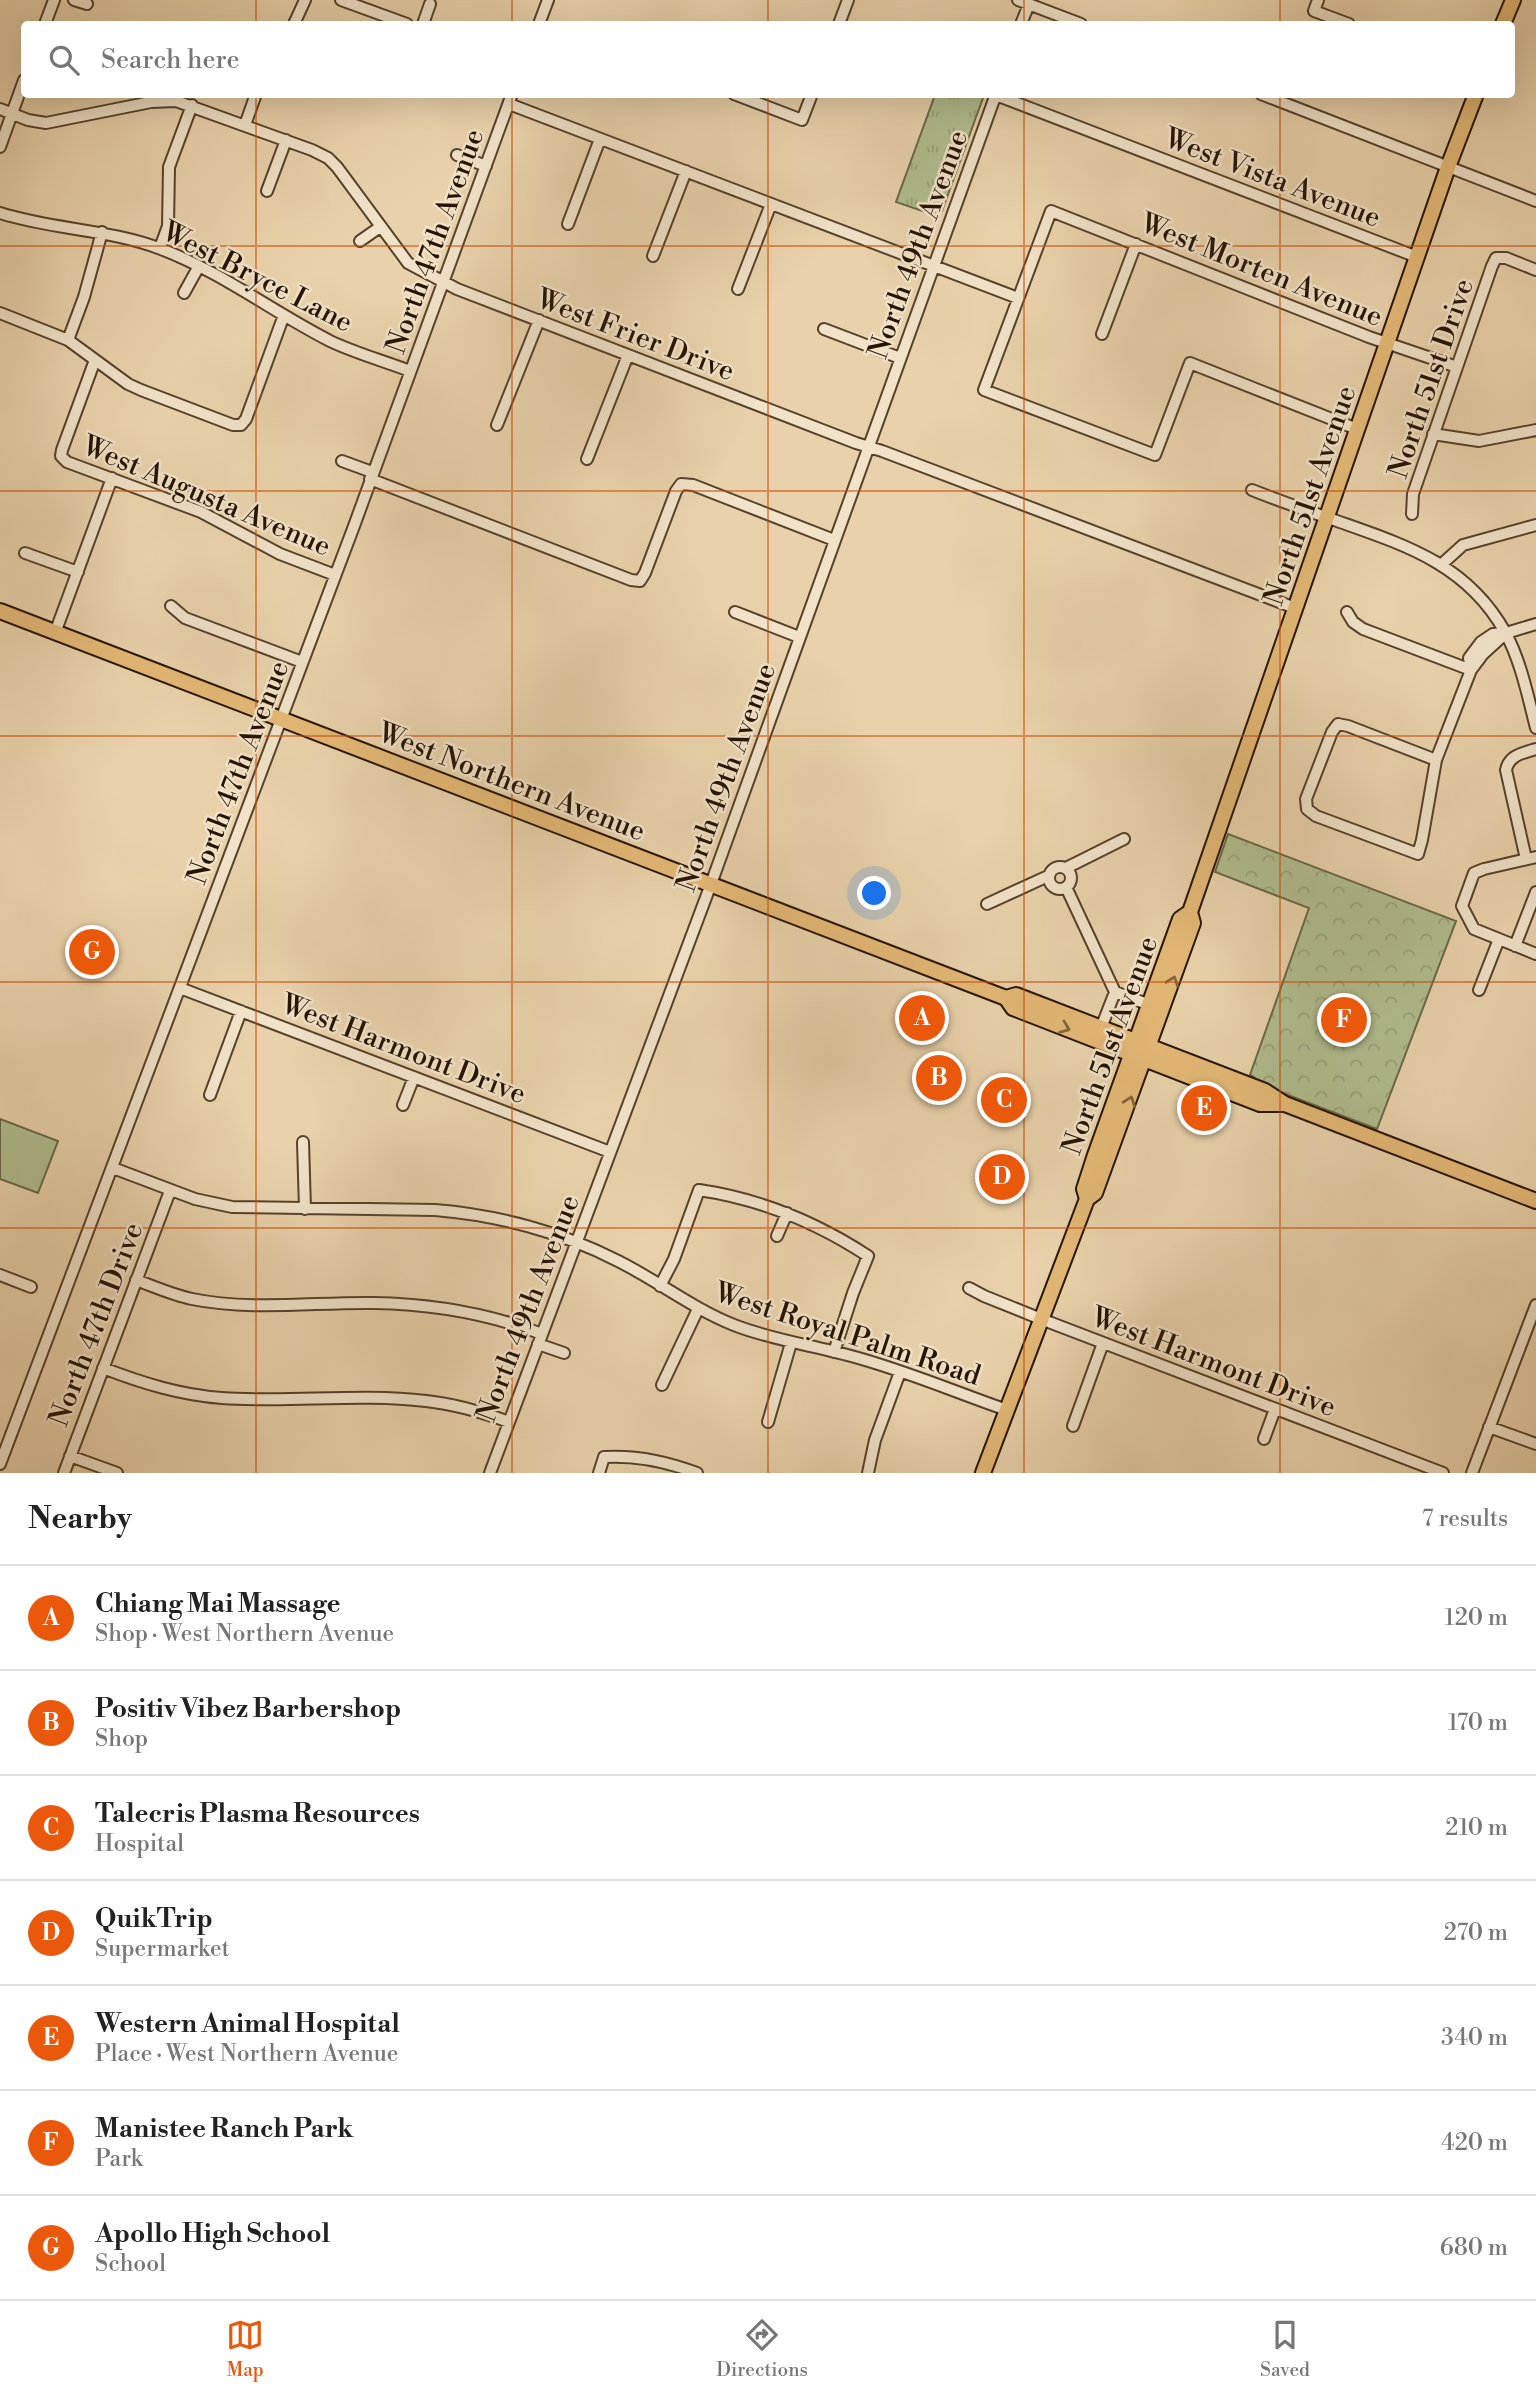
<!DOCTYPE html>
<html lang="en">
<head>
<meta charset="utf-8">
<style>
	:root { --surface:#fff; --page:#f2f2f2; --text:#222; --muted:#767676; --line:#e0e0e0; --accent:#ea580c }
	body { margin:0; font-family:"Libre Bodoni",serif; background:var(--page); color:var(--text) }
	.you { position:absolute; left:875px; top:894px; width:24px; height:24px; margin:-18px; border:5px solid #fff; border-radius:50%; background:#1a73e8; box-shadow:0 0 0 10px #1a73e833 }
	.badge { display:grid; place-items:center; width:46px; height:46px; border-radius:50%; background:var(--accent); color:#fff; font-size:23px; font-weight:700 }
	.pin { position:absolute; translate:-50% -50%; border:4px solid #fff; box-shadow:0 2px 7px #0006 }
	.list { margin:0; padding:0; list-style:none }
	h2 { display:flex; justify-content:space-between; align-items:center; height:91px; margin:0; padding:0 28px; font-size:30px }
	h2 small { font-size:23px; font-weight:400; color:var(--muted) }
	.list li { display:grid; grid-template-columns:46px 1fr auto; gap:21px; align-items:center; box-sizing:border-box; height:105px; padding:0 28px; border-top:2px solid var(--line) }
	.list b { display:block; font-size:26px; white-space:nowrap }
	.list p { margin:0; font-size:23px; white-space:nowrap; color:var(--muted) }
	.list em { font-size:23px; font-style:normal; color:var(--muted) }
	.icon { flex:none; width:38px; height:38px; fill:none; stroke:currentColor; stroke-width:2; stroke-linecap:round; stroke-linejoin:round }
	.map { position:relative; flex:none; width:1536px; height:1473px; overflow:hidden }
	.search { position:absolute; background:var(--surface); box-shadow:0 7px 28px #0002; left:21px; right:21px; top:21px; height:77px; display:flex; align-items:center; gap:18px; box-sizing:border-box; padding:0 24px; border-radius:7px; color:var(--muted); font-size:26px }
	.sheet { height:826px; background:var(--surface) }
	nav { display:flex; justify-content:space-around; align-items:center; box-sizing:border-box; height:98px; border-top:2px solid var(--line); background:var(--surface); font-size:19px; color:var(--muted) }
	nav a { display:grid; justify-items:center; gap:4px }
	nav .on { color:var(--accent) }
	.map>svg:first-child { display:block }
</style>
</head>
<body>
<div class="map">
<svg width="1536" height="1473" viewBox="0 0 1536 1473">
	<defs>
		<pattern id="grass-tufts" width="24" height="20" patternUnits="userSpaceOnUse" patternTransform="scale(1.75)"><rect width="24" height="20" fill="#b0bd8e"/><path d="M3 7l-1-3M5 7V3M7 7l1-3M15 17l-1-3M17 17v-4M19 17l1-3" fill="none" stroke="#97a179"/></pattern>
		<pattern id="park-crowns" width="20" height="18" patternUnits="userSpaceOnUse" patternTransform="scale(1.75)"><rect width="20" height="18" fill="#b0bd8e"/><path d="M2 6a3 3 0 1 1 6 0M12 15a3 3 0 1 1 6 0" fill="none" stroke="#97a179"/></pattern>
	</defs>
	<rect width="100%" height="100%" fill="#e9d2ab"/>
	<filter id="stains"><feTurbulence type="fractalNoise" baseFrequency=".00286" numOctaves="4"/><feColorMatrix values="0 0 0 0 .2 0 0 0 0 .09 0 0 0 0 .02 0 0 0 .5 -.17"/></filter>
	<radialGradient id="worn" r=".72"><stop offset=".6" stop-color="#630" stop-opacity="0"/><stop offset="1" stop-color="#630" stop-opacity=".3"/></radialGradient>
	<path fill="url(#grass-tufts)" stroke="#6a6847" stroke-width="2" d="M935,95H984L942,211L939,210L937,216L896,202Z"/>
	<path fill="url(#park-crowns)" stroke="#6a6847" stroke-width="2" d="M1228,834L1456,921L1377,1129L1259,1084L1254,1077L1250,1075L1309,908L1215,872Z"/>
	<path fill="#b0bd8e" stroke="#6a6847" stroke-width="2" d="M0,1119L58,1141L38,1193L0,1179Z"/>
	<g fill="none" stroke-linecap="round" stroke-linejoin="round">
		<defs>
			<path id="minor" d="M74,0L87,4
				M341,0L407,24
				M1018,0L1081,24
				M1318,0L1314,11L1349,24
				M45,24L54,0
				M294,24L305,0
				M423,24L430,4
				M539,24L548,0
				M839,24L848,0
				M1021,24L1029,4
				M734,94L802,120L812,94
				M1261,94L1536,201
				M996,95L1417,257
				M509,104L1018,298
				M0,109L28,120L46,123L151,102L176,101L312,150L328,158L337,167L408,263L457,289L856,443L882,451L1295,608
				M245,125L256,94
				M0,147L24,80
				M457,155L486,166
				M267,191L286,140
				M0,213C53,230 109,229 161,249C221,272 273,312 330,341C355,353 384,361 410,371
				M568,224L600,139
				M360,241L380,227
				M160,248L168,226L169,167L192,105
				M653,256L686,171
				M738,289L771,204
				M184,293L199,266
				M0,313L68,340L128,384L141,390L233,425H241L246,419L284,315
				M824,329L900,358
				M1102,334L1136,244
				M68,340L84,297L102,232
				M95,360L62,450L61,456L67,462L201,512L280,554L335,575
				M497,425L539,320
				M1357,429L1190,363L1155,455L984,390L1051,211L1369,337L1457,367
				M1433,434L1479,441L1536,430
				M587,459L628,355
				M342,461L372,472
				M370,479L631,580L640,581L645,573L676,491L681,484L693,485L834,540
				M1252,490C1280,501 1308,511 1337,521C1405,545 1467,564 1505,632C1521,661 1528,697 1536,728
				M1412,514L1413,494L1492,266L1496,258H1506L1536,270
				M25,553L78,572
				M1442,564L1463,545L1536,525
				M171,606L185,618L302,662
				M735,612L799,637
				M1347,612L1353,622L1363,629L1471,670
				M55,633L112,478
				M1471,670L1469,658L1481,642L1493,634L1506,633L1536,624
				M1436,760L1348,726L1338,724L1332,732L1306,799L1307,809L1316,816L1418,854L1422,840L1436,760L1471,670L1483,654L1506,633
				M1536,857L1484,869L1474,873L1462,906L1474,929L1536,954
				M1526,859L1506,770C1509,755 1523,753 1536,749
				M1049 878a11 11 0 1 1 22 0a11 11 0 1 1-22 0Z
				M1066,868L1124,839
				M1066,887L1115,992L1150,1005
				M987,904L1048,876
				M1515,946L1536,892
				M180,988L610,1152
				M1479,990L1499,939
				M1101,1028L1115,992
				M210,1095L241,1011
				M403,1105L414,1077
				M303,1142L305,1209
				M113,1168L195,1199L232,1207L435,1210C497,1215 562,1232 618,1261C658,1281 692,1308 734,1325C772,1340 812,1345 851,1356C904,1370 955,1392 1007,1410
				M777,1236L787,1213
				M0,1275L31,1287
				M136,1280C155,1287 173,1295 192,1299C251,1311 315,1302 374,1303C433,1304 487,1313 542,1334
				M660,1286L674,1259L699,1190C761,1199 816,1222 868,1256L853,1293L834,1352
				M969,1288L984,1296L1041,1319L1443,1473
				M538,1344L564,1353
				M103,1368C142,1383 180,1395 222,1398C290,1403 358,1393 426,1401C455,1404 482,1412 509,1422
				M662,1385L698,1309
				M768,1422L791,1343
				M1073,1426L1103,1343
				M1489,1427L1536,1444
				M1264,1439L1275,1409
				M70,1456L117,1473
				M0,1464L354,526L512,94
				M64,1473L170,1191
				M490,1473L711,884L996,94
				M599,1473L604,1457C635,1455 668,1462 697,1473
				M868,1473L875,1440L900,1372
				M1472,1473L1536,1305"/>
			<path id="major" d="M1503,24L1513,0
				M0,611L1006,998L1016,995L1265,1091L1285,1104L1536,1201
				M1006,998L1013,1008L1260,1104H1283
				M1087,1199L1084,1189L1095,1155L1180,919L1190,912
				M983,1473L1087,1199L1095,1193L1193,923L1190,912L1448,167L1476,94"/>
		</defs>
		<use href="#minor" stroke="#56422b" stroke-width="14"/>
		<use href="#major" stroke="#251200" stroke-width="18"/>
		<use href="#minor" stroke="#f1e2c8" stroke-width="10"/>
		<use href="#major" stroke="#e4b976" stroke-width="14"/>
	</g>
	<defs><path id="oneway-chevron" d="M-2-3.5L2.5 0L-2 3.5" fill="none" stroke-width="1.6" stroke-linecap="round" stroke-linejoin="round" transform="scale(1.75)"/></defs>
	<g stroke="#84663b">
		<use href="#oneway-chevron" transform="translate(1173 981) rotate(-70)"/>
		<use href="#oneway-chevron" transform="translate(1065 1028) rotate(21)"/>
		<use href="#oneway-chevron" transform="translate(1130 1101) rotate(-70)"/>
	</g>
	<path fill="none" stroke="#cb4e0a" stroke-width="2" stroke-opacity="0.55" d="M256,0V24M512,0V24M768,0V24M1024,0V24M1280,0V24M256,94V1473M512,94V1473M768,94V1473M1024,94V1473M1280,94V1473M0,246H1536M0,491H1536M0,736H1536M0,982H1536M0,1228H1536"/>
	<g text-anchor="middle" stroke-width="5" stroke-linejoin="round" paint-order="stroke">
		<g font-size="28" fill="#251200" stroke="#f1e2c8">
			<text transform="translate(1273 177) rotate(21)" y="10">West Vista Avenue</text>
			<text transform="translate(434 241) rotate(-70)" y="10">North 47th Avenue</text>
			<text transform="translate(917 244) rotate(-70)" y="10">North 49th Avenue</text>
			<text transform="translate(1262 269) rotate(22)" y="10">West Morten Avenue</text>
			<text transform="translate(258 276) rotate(27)" y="10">West Bryce Lane</text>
			<text transform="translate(636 334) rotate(21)" y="10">West Frier Drive</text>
			<text transform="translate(1430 378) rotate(-71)" y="10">North 51st Drive</text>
			<text transform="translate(207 495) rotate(23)" y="10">West Augusta Avenue</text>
			<text transform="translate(1309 495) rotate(-71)" y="10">North 51st Avenue</text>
			<text transform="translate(237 772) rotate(-69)" y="10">North 47th Avenue</text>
			<text transform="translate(725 777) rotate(-70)" y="10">North 49th Avenue</text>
			<text transform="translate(512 781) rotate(21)" y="10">West Northern Avenue</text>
			<text transform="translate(1109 1045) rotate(-70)" y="10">North 51st Avenue</text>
			<text transform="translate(404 1048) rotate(21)" y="10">West Harmont Drive</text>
			<text transform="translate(527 1308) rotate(-69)" y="10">North 49th Avenue</text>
			<text transform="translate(95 1324) rotate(-69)" y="10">North 47th Drive</text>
			<text transform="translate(848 1333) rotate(18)" y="10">West Royal Palm Road</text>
			<text transform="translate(1214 1361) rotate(21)" y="10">West Harmont Drive</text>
		</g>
	</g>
	<rect width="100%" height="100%" filter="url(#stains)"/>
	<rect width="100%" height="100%" fill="url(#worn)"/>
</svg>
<div class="you"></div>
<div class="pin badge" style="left:922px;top:1018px">A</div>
<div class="pin badge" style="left:939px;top:1078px">B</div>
<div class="pin badge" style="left:1004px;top:1100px">C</div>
<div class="pin badge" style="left:1002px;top:1177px">D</div>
<div class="pin badge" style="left:1204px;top:1108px">E</div>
<div class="pin badge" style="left:1344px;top:1020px">F</div>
<div class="pin badge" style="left:92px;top:952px">G</div>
<div class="search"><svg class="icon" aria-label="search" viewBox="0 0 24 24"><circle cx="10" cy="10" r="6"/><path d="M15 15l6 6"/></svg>Search here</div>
</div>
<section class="sheet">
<h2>Nearby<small>7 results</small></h2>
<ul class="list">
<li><span class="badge">A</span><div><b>Chiang Mai Massage</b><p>Shop · West Northern Avenue</p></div><em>120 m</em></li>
<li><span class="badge">B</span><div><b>Positiv Vibez Barbershop</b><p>Shop</p></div><em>170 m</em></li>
<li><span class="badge">C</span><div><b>Talecris Plasma Resources</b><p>Hospital</p></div><em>210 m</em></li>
<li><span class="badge">D</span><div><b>QuikTrip</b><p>Supermarket</p></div><em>270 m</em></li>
<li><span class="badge">E</span><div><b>Western Animal Hospital</b><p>Place · West Northern Avenue</p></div><em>340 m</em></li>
<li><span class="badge">F</span><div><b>Manistee Ranch Park</b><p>Park</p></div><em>420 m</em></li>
<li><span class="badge">G</span><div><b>Apollo High School</b><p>School</p></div><em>680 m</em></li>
</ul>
</section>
<nav>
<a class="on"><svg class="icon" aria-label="map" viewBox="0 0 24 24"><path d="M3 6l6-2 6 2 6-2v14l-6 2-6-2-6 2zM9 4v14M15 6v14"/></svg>Map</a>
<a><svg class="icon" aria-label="directions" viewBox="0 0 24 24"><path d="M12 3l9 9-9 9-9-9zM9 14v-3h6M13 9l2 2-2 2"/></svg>Directions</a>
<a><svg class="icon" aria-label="saved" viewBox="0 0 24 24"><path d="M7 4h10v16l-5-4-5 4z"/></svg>Saved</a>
</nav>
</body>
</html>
